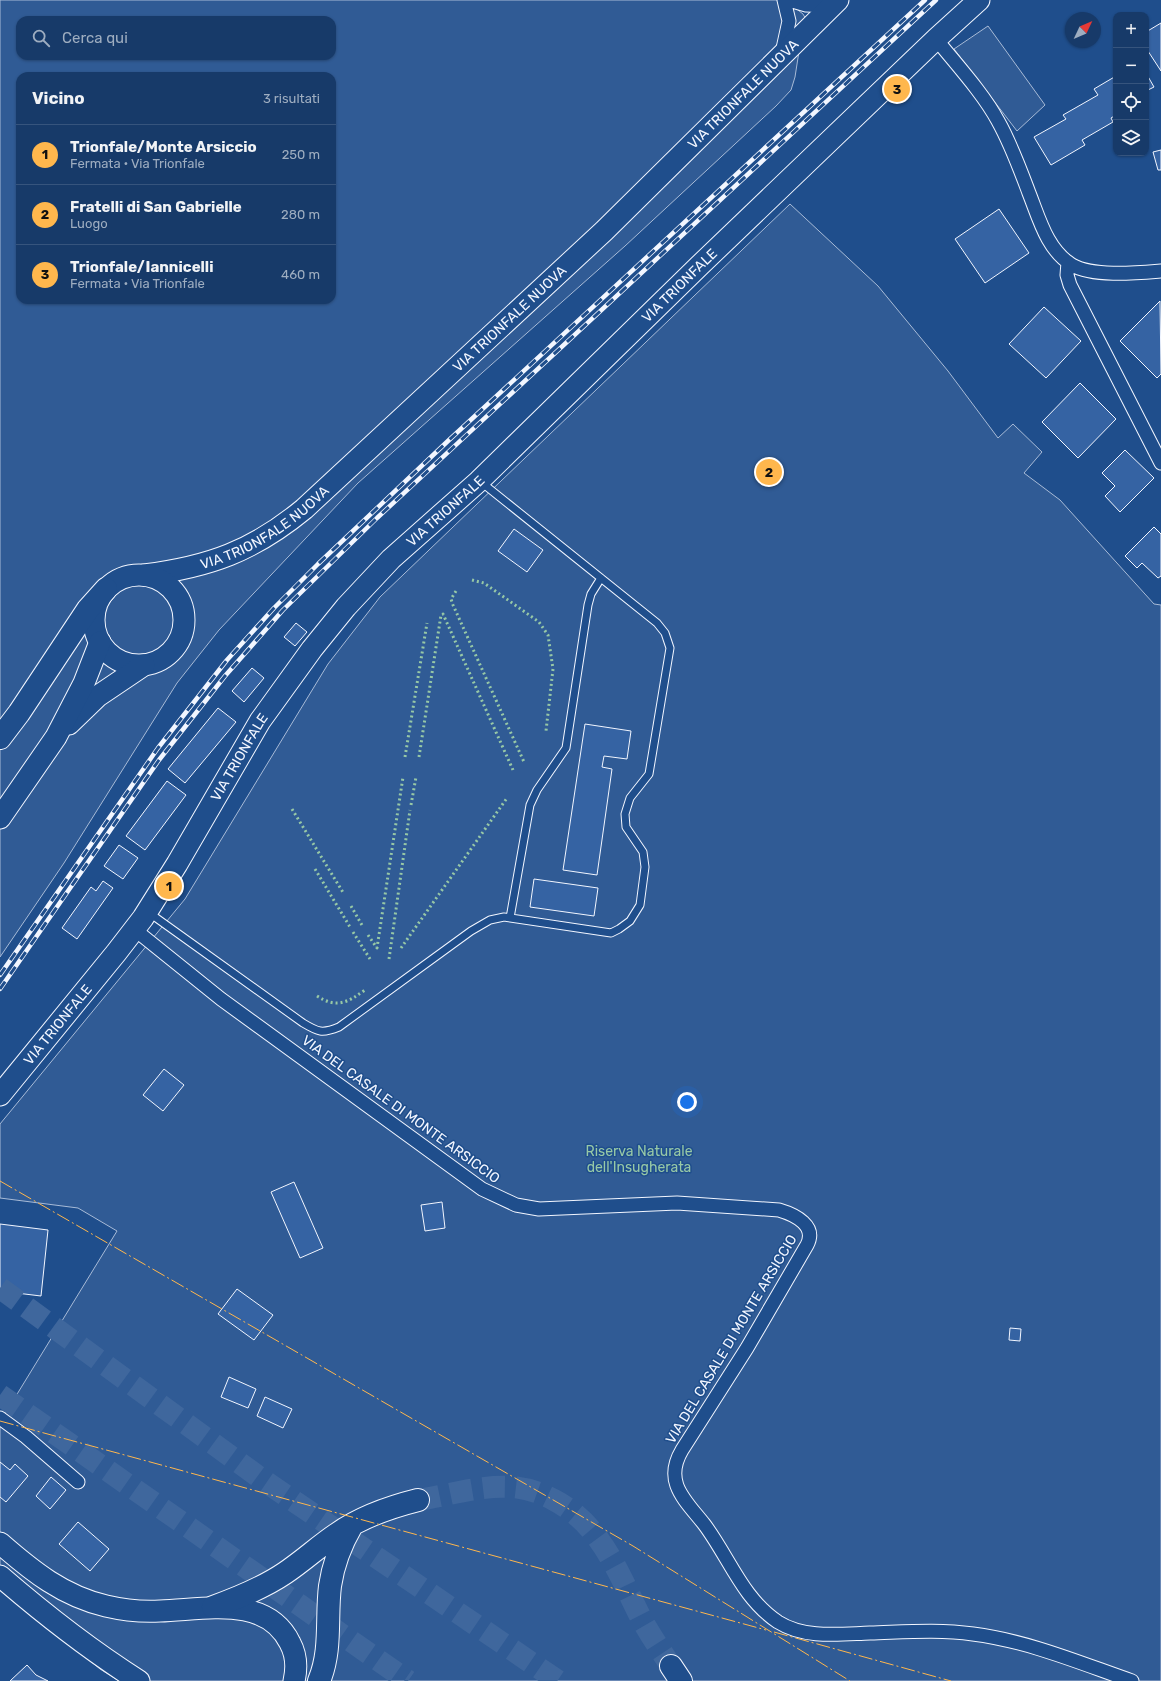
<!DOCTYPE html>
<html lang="it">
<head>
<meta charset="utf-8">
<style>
	:root { --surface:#173a69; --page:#20416f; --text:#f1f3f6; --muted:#9eadc0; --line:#36547d; --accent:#ffb74d }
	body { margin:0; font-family:Rubik,sans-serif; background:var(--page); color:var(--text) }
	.controls { position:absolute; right:12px; top:12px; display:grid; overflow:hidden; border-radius:8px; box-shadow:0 1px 3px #0004 }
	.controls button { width:36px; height:36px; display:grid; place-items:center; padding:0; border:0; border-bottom:1px solid var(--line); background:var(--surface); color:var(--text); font:20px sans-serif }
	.compass { position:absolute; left:1065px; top:12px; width:36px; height:36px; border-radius:50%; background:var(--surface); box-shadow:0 1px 3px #0004; rotate:46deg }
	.you { position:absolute; left:687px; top:1102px; width:14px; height:14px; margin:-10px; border:3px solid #fff; border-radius:50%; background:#1a73e8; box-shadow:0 0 0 6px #1a73e833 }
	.badge { display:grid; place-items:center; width:26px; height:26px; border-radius:50%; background:var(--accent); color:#111; font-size:13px; font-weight:700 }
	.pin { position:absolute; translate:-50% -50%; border:2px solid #fff; box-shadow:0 1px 4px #0006 }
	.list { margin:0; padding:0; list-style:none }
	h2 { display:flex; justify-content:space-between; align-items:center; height:52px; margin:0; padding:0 16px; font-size:17px }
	h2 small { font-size:13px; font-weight:400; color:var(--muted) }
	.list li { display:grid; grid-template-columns:26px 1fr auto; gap:12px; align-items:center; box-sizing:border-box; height:60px; padding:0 16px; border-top:1px solid var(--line) }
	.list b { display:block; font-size:15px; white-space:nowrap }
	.list p { margin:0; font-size:13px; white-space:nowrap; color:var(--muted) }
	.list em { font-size:13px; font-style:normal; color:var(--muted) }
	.icon { flex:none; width:22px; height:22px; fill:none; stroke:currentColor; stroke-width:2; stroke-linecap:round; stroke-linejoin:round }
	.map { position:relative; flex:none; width:1161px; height:1681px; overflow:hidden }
	.search { position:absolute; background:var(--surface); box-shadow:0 1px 3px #0004; left:16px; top:16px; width:320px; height:44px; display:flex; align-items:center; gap:10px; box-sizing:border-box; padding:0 14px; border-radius:12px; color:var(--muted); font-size:15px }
	.panel { position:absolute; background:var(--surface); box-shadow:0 1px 3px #0004; left:16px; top:72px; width:320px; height:232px; border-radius:12px }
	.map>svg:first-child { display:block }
</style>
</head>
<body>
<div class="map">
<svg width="1161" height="1681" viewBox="0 0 1161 1681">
	<rect width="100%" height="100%" fill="#1f4e8c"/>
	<path fill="#305b95" stroke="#a8bbd7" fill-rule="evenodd" d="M0,0H785L803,14L807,21L802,32L795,77L791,90L776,106L625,246L358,483L219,630L177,683L64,863L0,957ZM20,20H332V56H20ZM20,76H332V300H20Z
		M988,26L1045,105L1017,131L954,49Z
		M790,204L878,286L948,371L998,438L1013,424L1042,452L1024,473L1060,500L1154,604L1161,605V1681H119L100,1669L0,1586V1422L117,1231L78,1208L0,1198V1124L185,899L328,664L380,597Z"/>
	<path fill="#3563a3" stroke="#f2f6ff" d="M1161,23V71L1146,48V32Z
		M1146,73L1154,87L1146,91Z
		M1116,76V115L1111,118L1113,122L1082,140L1085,145L1051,165L1034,137L1066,119L1063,115L1098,95L1094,89Z
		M1161,150V170H1158L1153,152Z
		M999,209L1029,253L985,283L955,239Z
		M1160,301L1161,374L1157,378L1120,341Z
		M1044,307L1081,341L1046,378L1009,344Z
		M1080,383L1116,419L1078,458L1042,422Z
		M1125,450L1154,478L1120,512L1105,496L1115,486L1102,473Z
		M1154,527L1161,534V576L1158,578L1142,563L1137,568L1125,556Z
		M514,529L543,550L527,572L498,551Z
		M296,623L307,632L295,646L284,637Z
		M252,668L264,678L244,702L232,691Z
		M218,708L236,722L185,783L168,769Z
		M585,724L631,731L627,759L604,756L602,767L612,769L597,875L563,870Z
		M167,781L186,795L145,850L126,836Z
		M119,845L138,858L123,879L104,866Z
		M534,879L598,888L594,916L530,907Z
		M103,881L113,888L77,939L62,928L91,887L96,891Z
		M164,1069L184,1085L163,1111L143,1095Z
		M294,1182L323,1248L300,1258L271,1192Z
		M442,1202L445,1228L425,1231L421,1205Z
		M0,1224L48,1230L41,1296L0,1291Z
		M237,1289L273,1315L254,1340L218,1314Z
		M1010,1328L1021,1329L1020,1341L1009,1340Z
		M229,1377L256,1389L248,1408L221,1397Z
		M265,1397L292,1409L283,1428L257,1416Z
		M0,1462L10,1470L15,1464L28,1476L6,1502L0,1497Z
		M51,1477L66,1490L50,1509L36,1496Z
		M78,1522L109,1549L90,1571L59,1544Z
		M27,1665L36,1675L48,1681H10Z"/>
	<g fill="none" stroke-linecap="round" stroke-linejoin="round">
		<path stroke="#3f679d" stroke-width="22" stroke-dasharray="22 11" stroke-linecap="butt" d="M0,1288L263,1480L558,1681
			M0,1395L408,1681
			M418,1500C449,1495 481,1485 511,1487C527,1488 541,1493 554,1500C602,1525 619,1575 642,1620C651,1636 661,1651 671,1666"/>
		<defs>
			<path id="service" d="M148,912L303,1023C318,1032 322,1034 339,1027L471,931L490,920L504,917L611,933L619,929L630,921L640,905L645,867L643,852L626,827L625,814L630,798L649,774L670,648L665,633L657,623L481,482
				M510,918L530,805L537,790L566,748L588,605L591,594L601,578"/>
			<path id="minor" d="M789,0L806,5L831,6
				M936,39C956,64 983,93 998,121C1011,144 1020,169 1029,193C1039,218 1047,250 1072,265C1093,277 1136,273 1161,271
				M782,53L789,21L784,0
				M1068,262L1067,275L1070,285L1161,463
				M134,929L221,999L482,1189L516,1205L539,1209L677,1203L779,1210C796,1215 817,1226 807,1245L747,1348L682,1450C663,1482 685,1500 704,1524C729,1557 742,1598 778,1622C805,1639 840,1634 870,1633C904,1632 939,1629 973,1634C1028,1641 1080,1663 1132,1681
				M0,1418L26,1437L78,1482"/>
			<g id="primary">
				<path id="s1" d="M144,575C209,567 253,551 304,509L604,231L838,0"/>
				<circle cx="139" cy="620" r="45"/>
				<path d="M69,724L98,696L144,665"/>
				<path d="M0,818L56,737L84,683L100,642"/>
				<path id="s2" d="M0,1095L116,953L143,918L177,864L260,721L312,649L346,607L391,559L479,481L699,266L936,39L979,0"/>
				<path d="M0,1543C32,1571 63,1596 106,1606C123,1610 142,1612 160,1611C203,1610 266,1594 290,1643C296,1654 297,1668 294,1681"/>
				<path d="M0,1576C44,1614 90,1650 139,1681"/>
			</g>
			<path id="motorway" d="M0,738L19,713L88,609L106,589
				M213,1607C238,1598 263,1588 285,1573C303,1561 319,1546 337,1534C361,1517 390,1507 418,1500
				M671,1666L681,1681
				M319,1681C332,1650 326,1618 330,1586C333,1565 341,1544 352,1525"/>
		</defs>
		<use href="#service" stroke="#f2f6ff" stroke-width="9"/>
		<use href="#minor" stroke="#f2f6ff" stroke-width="15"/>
		<use href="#primary" stroke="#f2f6ff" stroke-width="23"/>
		<use href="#motorway" stroke="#f2f6ff" stroke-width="24"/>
		<use href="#service" stroke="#1f4e8c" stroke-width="7"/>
		<use href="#minor" stroke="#1f4e8c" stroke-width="13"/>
		<use href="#primary" stroke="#1f4e8c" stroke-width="21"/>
		<use href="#motorway" stroke="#1f4e8c" stroke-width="22"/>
		<defs>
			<path id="rail" d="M0,975L158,748L227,660L274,608L318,564L449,440L925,0
				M0,989L159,760L225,676L283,610L377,518L936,0"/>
		</defs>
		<use href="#rail" stroke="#f2f6ff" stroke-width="4.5"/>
		<use href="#rail" stroke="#1f4e8c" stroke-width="3" stroke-dasharray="9" stroke-linecap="butt"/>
		<path stroke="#97c8a6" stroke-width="3" stroke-dasharray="2 3" stroke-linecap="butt" d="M472,580L484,583L539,622L548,635L553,669L546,731
			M456,591L451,599L453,605L524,762
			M405,757L427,623
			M419,757L441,615L443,614L513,770
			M411,805L416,777
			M292,809L344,894
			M315,869L350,927
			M351,906L363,927
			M353,932L370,959
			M368,935L377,948L403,777
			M401,948L507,798
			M389,959L410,810
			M317,996C337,1009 348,1002 365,990"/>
		<path stroke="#ffb74d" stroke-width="1" stroke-dasharray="14 3 2 3" stroke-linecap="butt" d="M0,1181L633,1546L850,1681
			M0,1421L766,1630
			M774,1632L951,1681"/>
	</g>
	<g text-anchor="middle" stroke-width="3" stroke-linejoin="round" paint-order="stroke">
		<g font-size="14" fill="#f2f6ff" stroke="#1f4e8c">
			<text dy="5" stroke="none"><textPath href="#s1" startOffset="780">VIA TRIONFALE NUOVA</textPath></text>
			<text dy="5" stroke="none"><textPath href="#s2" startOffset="1063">VIA TRIONFALE</textPath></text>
			<text dy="5" stroke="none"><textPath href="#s1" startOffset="456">VIA TRIONFALE NUOVA</textPath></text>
			<text dy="5" stroke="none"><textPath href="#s2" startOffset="738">VIA TRIONFALE</textPath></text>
			<text dy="5" stroke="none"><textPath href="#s1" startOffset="132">VIA TRIONFALE NUOVA</textPath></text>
			<text dy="5" stroke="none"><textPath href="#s2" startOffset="415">VIA TRIONFALE</textPath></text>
			<text dy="5" stroke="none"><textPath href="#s2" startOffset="91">VIA TRIONFALE</textPath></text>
			<text transform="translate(401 1109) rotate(36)" y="5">VIA DEL CASALE DI MONTE ARSICCIO</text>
			<text transform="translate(731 1339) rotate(-59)" y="5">VIA DEL CASALE DI MONTE ARSICCIO</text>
		</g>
		<g font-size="14" fill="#97c8a6" stroke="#1f4e8c">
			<text x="639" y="1156">Riserva Naturale<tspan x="639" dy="16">dell'Insugherata</tspan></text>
		</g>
	</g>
</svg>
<div class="controls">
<button>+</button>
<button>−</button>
<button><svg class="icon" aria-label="locate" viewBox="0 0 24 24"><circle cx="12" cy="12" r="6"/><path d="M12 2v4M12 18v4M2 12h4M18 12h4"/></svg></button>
<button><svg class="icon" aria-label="layers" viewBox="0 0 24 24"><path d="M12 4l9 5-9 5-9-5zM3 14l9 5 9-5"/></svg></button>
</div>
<svg class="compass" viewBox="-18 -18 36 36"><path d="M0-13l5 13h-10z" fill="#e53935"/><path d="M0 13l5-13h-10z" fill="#9eadc0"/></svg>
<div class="you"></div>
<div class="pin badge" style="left:169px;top:886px">1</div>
<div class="pin badge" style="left:769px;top:472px">2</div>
<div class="pin badge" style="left:897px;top:89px">3</div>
<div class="search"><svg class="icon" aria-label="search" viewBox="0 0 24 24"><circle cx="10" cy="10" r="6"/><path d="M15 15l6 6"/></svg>Cerca qui</div>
<section class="panel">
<h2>Vicino<small>3 risultati</small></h2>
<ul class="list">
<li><span class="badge">1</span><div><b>Trionfale/Monte Arsiccio</b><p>Fermata · Via Trionfale</p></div><em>250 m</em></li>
<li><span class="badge">2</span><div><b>Fratelli di San Gabrielle</b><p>Luogo</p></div><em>280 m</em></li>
<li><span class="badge">3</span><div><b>Trionfale/Iannicelli</b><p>Fermata · Via Trionfale</p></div><em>460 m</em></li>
</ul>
</section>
</div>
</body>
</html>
